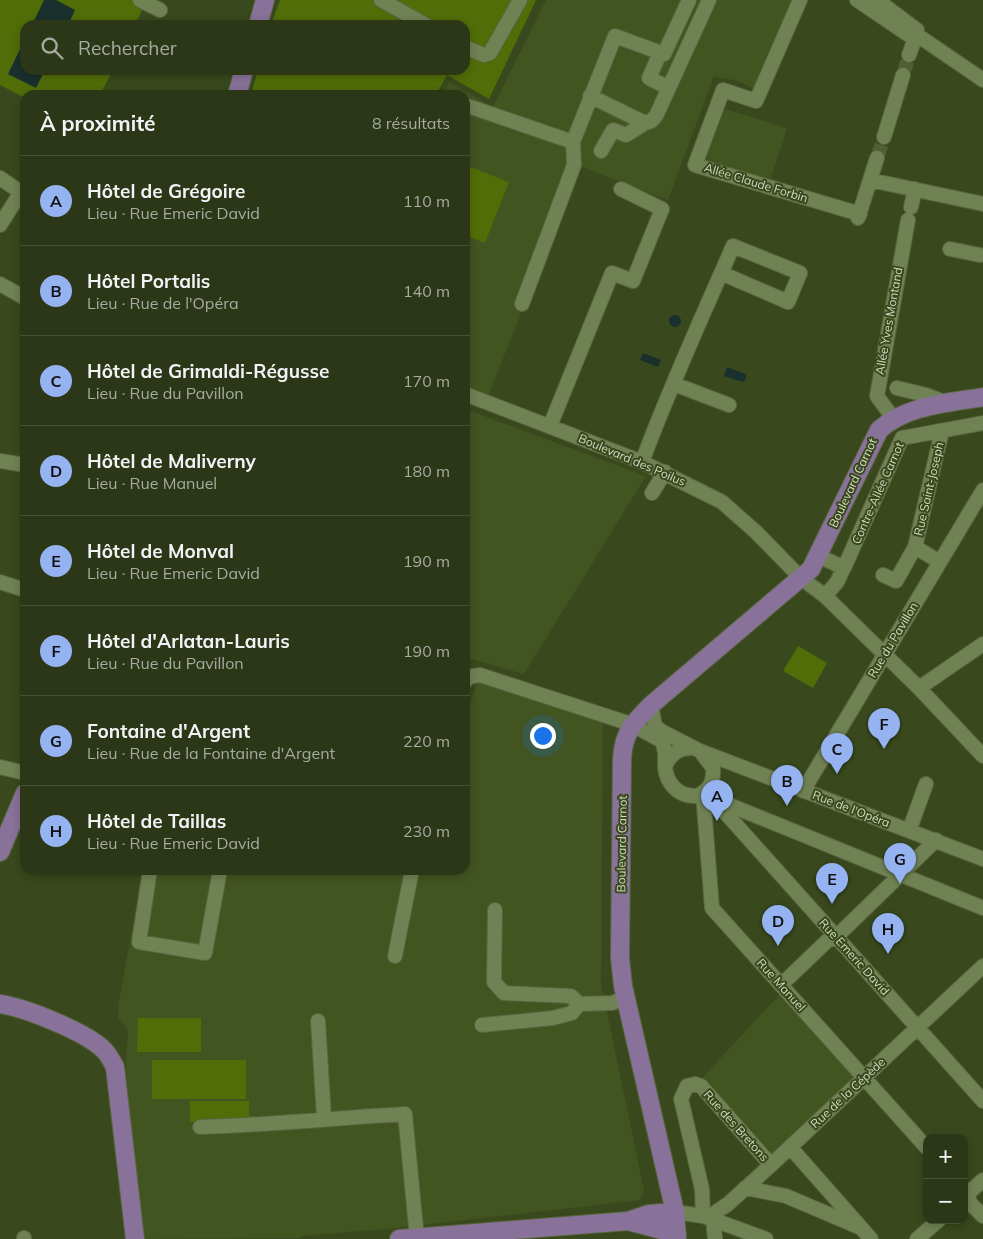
<!DOCTYPE html>
<html lang="fr">
<head>
<meta charset="utf-8">
<style>
	:root { --surface:#2b3716; --page:#374223; --text:#f1f3f6; --muted:#a6aca1; --line:#475135; --accent:#95b2f1 }
	body { margin:0; font-family:Mulish,sans-serif; background:var(--page); color:var(--text) }
	.controls { position:absolute; right:15px; bottom:15px; display:grid; overflow:hidden; border-radius:10px; box-shadow:0 2px 8px #0003 }
	.controls button { width:45px; height:45px; display:grid; place-items:center; padding:0; border:0; border-bottom:1px solid var(--line); background:var(--surface); color:var(--text); font:25px sans-serif }
	.you { position:absolute; left:542px; top:735px; width:18px; height:18px; margin:-12px; border:4px solid #fff; border-radius:50%; background:#1a73e8; box-shadow:0 0 0 8px #1a73e833 }
	.badge { display:grid; place-items:center; width:32px; height:32px; border-radius:50%; background:var(--accent); color:#111; font-size:16px; font-weight:700 }
	.pin { position:absolute; translate:-50% -41px; filter:drop-shadow(0 1px 2px #0008) }
	.pin::after { content:''; position:absolute; top:26px; width:18px; height:15px; background:inherit; clip-path:polygon(0 0,100% 0,50% 100%) }
	.list { margin:0; padding:0; list-style:none }
	h2 { display:flex; justify-content:space-between; align-items:center; height:65px; margin:0; padding:0 20px; font-size:21px }
	h2 small { font-size:16px; font-weight:400; color:var(--muted) }
	.list li { display:grid; grid-template-columns:32px 1fr auto; gap:15px; align-items:center; box-sizing:border-box; height:90px; padding:0 20px; border-top:1px solid var(--line) }
	.list b { display:block; font-size:19px; white-space:nowrap }
	.list p { margin:0; font-size:16px; white-space:nowrap; color:var(--muted) }
	.list em { font-size:16px; font-style:normal; color:var(--muted) }
	.icon { flex:none; width:28px; height:28px; fill:none; stroke:currentColor; stroke-width:2; stroke-linecap:round; stroke-linejoin:round }
	.map { position:relative; flex:none; width:983px; height:1239px; overflow:hidden }
	.search { position:absolute; background:var(--surface); box-shadow:0 2px 8px #0003; left:20px; top:20px; width:450px; height:55px; display:flex; align-items:center; gap:12px; box-sizing:border-box; padding:0 18px; border-radius:15px; color:var(--muted); font-size:19px }
	.panel { position:absolute; background:var(--surface); box-shadow:0 2px 8px #0003; left:20px; top:90px; width:450px; height:785px; border-radius:15px }
	.map>svg:first-child { display:block }
</style>
</head>
<body>
<div class="map">
<svg width="983" height="1239" viewBox="0 0 983 1239">
	<rect width="100%" height="100%" fill="#39491d"/>
	<path fill="#425420" d="M546,0H792L753,88L738,81L714,76L668,200L580,166L488,396L465,387V95H443L449,82L493,107Z
		M725,109L787,128L770,181L706,161L720,114Z
		M465,409L646,476L524,674L465,657Z
		M477,682L603,723L601,983L644,1190L640,1200L387,1229L301,1236V1238L142,1239L128,1121L126,1065L128,1029L118,1019L119,1001L143,870H465V721Z
		M780,994L858,1079L770,1156L701,1079Z"/>
	<path fill="#516d08" d="M0,0H147L135,25H25V70H113L100,95H25V98L0,85Z
		M280,0H536L489,99L447,75L436,95H251L258,70H465V25H271Z
		M465,165L509,182L485,243L465,235Z
		M798,646L827,663L813,688L783,671Z
		M138,1018H201V1052H137Z
		M152,1060H246V1099H152Z
		M190,1101H249V1122H190Z"/>
	<path fill="#19302d" d="M44,0H56L75,10L68,25H32Z
		M25,39V70H45L36,88L8,74Z
		M669 321a6 6 0 1 1 12 0a6 6 0 1 1-12 0Z
		M643,353L661,360L658,367L640,360Z
		M727,367L746,374V379L743,382L724,376Z"/>
	<g fill="none" stroke-linecap="round" stroke-linejoin="round">
		<path stroke="#505f36" stroke-width="14" stroke-dasharray="14 7" stroke-linecap="butt" d="M903,75L909,55
			M877,158L884,137"/>
		<defs>
			<path id="minor" d="M140,0L160,10
				M381,0L426,25
				M800,0L756,101L723,90L695,165L860,214
				M857,0L916,40
				M877,0L917,30
				M920,37L983,80
				M465,47L484,55L490,53L520,0
				M660,53L649,78L669,88
				M909,55L914,41L920,37
				M590,96L645,123L651,121L656,116L709,0
				M465,105L573,142
				M884,137L903,75
				M601,151L613,130L626,135L645,123
				M0,178L25,195
				M870,180L983,204
				M911,207L915,189
				M858,218L877,158
				M0,225L21,192
				M950,249L980,255
				M0,284L25,298
				M522,304L574,165L573,142L615,36L664,54L689,0
				M674,384L729,405
				M897,388L926,395L947,403
				M465,394L642,462L722,502L756,532L801,578L825,596L919,688L983,756
				M893,418L877,396L908,220
				M550,426L612,273L633,281L662,209L621,189
				M0,461L25,465
				M642,462C669,389 702,317 733,246L800,273L788,302L721,273
				M652,493L665,472
				M819,556L844,568
				M940,562L915,547L942,431
				M883,575L896,581L915,547
				M0,582L25,590
				M825,596L837,582L848,559L902,438L983,423
				M465,682L468,677L480,675L631,724L662,741L665,752V766
				M919,688L983,644
				M651,705L655,726L661,731L700,751L983,859
				M694,748C680,747 671,753 665,766C666,784 679,797 697,796C710,790 714,781 713,768L701,752
				M0,767L25,773
				M708,789L722,809L983,1101
				M803,791L983,490
				M703,793L712,908L927,1148
				M716,795L727,804L983,908
				M909,831L926,784
				M150,870L139,942L205,953L220,870
				M395,956L412,870
				M781,985L827,941L836,937L936,840
				M579,1004L612,1003L625,998
				M318,1021L324,1118
				M482,1025L553,1018L572,1013L579,1004L571,996L504,993L494,982L495,910
				M200,1127C268,1125 336,1118 405,1114L417,1238
				M790,1147L871,1239
				M745,1188L786,1196L861,1228
				M964,1190L971,1204L983,1216
				M964,1197L983,1180
				M675,1212L703,1216L766,1239
				M703,1216L702,1189L681,1099L687,1086L695,1084L701,1086L771,1165
				M24,1238V1239
				M715,1239L713,1219L716,1212L728,1204L771,1165L983,966
				M917,1239L939,1220"/>
			<path id="major" d="M258,25L265,0
				M237,95L244,70
				M0,852L25,793
				M0,1004C26,1008 86,1032 104,1050C109,1055 112,1062 115,1067L135,1239
				M628,1221L677,1234
				M399,1239L628,1221L649,1214L675,1212
				M677,1239L675,1212L623,986L620,958L622,760C623,733 633,723 651,705L811,569L879,430C907,405 948,403 983,397"/>
		</defs>
		<use href="#minor" stroke="#59653f" stroke-width="16"/>
		<use href="#major" stroke="#59653f" stroke-width="20"/>
		<use href="#minor" stroke="#708254" stroke-width="14"/>
		<use href="#major" stroke="#88729a" stroke-width="18"/>
	</g>
	<g text-anchor="middle" stroke-width="4" stroke-linejoin="round" paint-order="stroke">
		<g font-size="12" fill="#d1dbc2" stroke="#39491d">
			<text transform="translate(756 183) rotate(17)" y="4">Allée Claude Forbin</text>
			<text transform="translate(889 321) rotate(-80)" y="4">Allée Yves Montand</text>
			<text transform="translate(632 460) rotate(23)" y="4">Boulevard des Poilus</text>
			<text transform="translate(853 483) rotate(-65)" y="4">Boulevard Carnot</text>
			<text transform="translate(929 489) rotate(-77)" y="4">Rue Saint-Joseph</text>
			<text transform="translate(878 493) rotate(-66)" y="4">Contre-Allée Carnot</text>
			<text transform="translate(893 640) rotate(-59)" y="4">Rue du Pavillon</text>
			<text transform="translate(851 809) rotate(21)" y="4">Rue de l'Opéra</text>
			<text transform="translate(622 844) rotate(-89)" y="4">Boulevard Carnot</text>
			<text transform="translate(854 957) rotate(48)" y="4">Rue Emeric David</text>
			<text transform="translate(781 985) rotate(48)" y="4">Rue Manuel</text>
			<text transform="translate(848 1093) rotate(-43)" y="4">Rue de la Cépède</text>
			<text transform="translate(736 1126) rotate(48)" y="4">Rue des Bretons</text>
		</g>
	</g>
</svg>
<div class="controls">
<button>+</button>
<button>−</button>
</div>
<div class="you"></div>
<div class="pin badge" style="left:717px;top:821px">A</div>
<div class="pin badge" style="left:787px;top:806px">B</div>
<div class="pin badge" style="left:837px;top:774px">C</div>
<div class="pin badge" style="left:778px;top:946px">D</div>
<div class="pin badge" style="left:832px;top:904px">E</div>
<div class="pin badge" style="left:884px;top:749px">F</div>
<div class="pin badge" style="left:900px;top:884px">G</div>
<div class="pin badge" style="left:888px;top:954px">H</div>
<div class="search"><svg class="icon" aria-label="search" viewBox="0 0 24 24"><circle cx="10" cy="10" r="6"/><path d="M15 15l6 6"/></svg>Rechercher</div>
<section class="panel">
<h2>À proximité<small>8 résultats</small></h2>
<ul class="list">
<li><span class="badge">A</span><div><b>Hôtel de Grégoire</b><p>Lieu · Rue Emeric David</p></div><em>110 m</em></li>
<li><span class="badge">B</span><div><b>Hôtel Portalis</b><p>Lieu · Rue de l'Opéra</p></div><em>140 m</em></li>
<li><span class="badge">C</span><div><b>Hôtel de Grimaldi-Régusse</b><p>Lieu · Rue du Pavillon</p></div><em>170 m</em></li>
<li><span class="badge">D</span><div><b>Hôtel de Maliverny</b><p>Lieu · Rue Manuel</p></div><em>180 m</em></li>
<li><span class="badge">E</span><div><b>Hôtel de Monval</b><p>Lieu · Rue Emeric David</p></div><em>190 m</em></li>
<li><span class="badge">F</span><div><b>Hôtel d'Arlatan-Lauris</b><p>Lieu · Rue du Pavillon</p></div><em>190 m</em></li>
<li><span class="badge">G</span><div><b>Fontaine d'Argent</b><p>Lieu · Rue de la Fontaine d'Argent</p></div><em>220 m</em></li>
<li><span class="badge">H</span><div><b>Hôtel de Taillas</b><p>Lieu · Rue Emeric David</p></div><em>230 m</em></li>
</ul>
</section>
</div>
</body>
</html>
